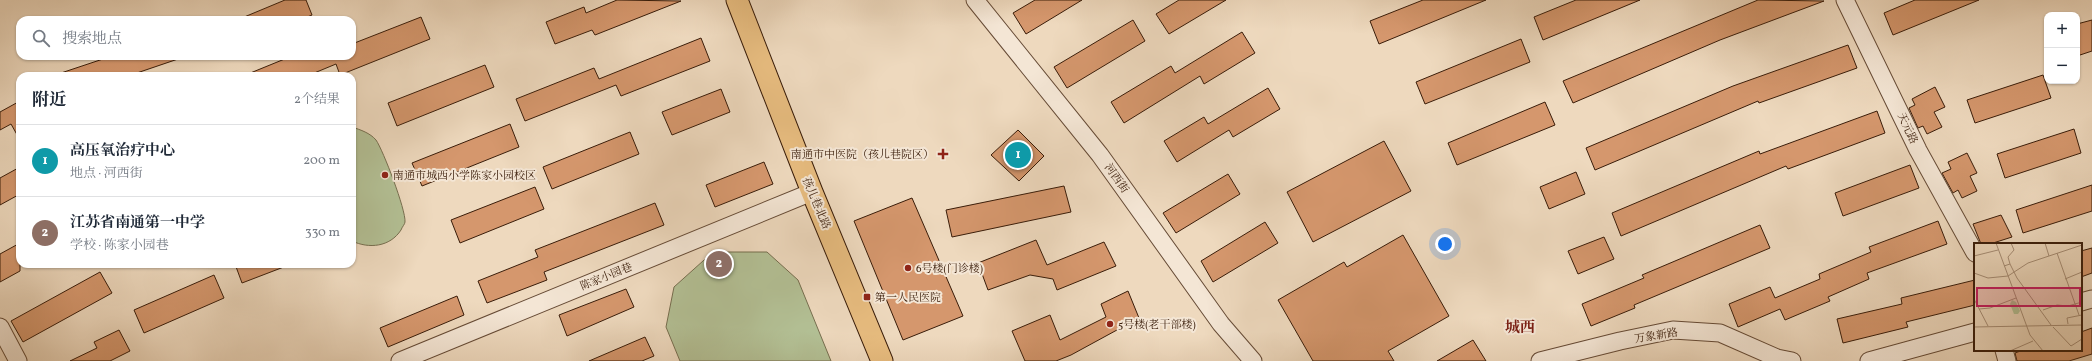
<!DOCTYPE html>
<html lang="zh">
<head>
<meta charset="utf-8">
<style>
	:root { --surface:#fff; --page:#f6f6f7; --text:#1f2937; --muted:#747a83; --line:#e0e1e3; --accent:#d93025 }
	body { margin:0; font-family:Vollkorn,"Noto Serif SC",serif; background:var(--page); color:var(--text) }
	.controls { position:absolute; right:12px; top:12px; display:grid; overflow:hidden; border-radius:8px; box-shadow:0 1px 3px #0004 }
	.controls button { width:36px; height:36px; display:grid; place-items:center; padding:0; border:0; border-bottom:1px solid var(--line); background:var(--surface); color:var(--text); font:20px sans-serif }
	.you { position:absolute; left:1445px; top:244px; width:14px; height:14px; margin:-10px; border:3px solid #fff; border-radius:50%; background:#1a73e8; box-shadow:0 0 0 6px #1a73e833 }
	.badge { display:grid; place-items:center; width:26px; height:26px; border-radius:50%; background:var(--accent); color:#fff; font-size:13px; font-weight:700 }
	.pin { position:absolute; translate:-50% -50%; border:2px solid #fff; box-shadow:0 1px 4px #0006 }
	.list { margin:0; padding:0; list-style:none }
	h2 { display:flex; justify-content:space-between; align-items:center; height:52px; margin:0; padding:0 16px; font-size:17px }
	h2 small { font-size:13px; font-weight:400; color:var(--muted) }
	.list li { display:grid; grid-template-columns:26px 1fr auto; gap:12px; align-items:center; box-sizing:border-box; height:72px; padding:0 16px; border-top:1px solid var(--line) }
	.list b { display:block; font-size:15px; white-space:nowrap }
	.list p { margin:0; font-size:13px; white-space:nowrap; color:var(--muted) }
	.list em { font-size:13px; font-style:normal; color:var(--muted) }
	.icon { flex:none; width:22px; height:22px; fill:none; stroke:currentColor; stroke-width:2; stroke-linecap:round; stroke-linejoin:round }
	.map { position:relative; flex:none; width:2092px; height:361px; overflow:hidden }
	.search { position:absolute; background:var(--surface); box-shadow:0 1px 3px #0004; left:16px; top:16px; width:340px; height:44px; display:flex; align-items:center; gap:10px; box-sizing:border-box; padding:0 14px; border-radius:12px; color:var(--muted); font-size:15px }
	.panel { position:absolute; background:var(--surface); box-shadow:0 1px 3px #0004; left:16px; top:72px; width:340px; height:196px; border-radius:12px }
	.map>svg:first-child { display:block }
</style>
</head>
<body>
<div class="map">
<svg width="2092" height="361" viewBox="0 0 2092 361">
	<rect width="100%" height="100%" fill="#eed9be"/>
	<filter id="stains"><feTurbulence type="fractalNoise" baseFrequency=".005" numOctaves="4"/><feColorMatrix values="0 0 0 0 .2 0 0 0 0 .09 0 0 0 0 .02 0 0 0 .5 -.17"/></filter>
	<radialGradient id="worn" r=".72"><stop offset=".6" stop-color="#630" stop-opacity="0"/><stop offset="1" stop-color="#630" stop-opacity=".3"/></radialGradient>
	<path fill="#b3c095" stroke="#766e4f" d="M352,127C361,130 370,133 376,140C383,150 406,210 405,222C405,224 402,227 401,230C390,247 369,249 352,241Z
		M713,252H767L798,280L831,361H680L666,327L674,287Z"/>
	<path fill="#d5976d" stroke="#391c09" d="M285,0H306L312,15L300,20H237Z
		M617,0L681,1L595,35L592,30L555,44L546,22L584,7L586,13Z
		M1035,0H1082L1026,34L1013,13Z
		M1179,0H1226L1169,34L1156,14Z
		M1423,0H1486L1379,44L1370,21Z
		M1576,0H1640L1543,40L1534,17Z
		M1758,0L1824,1L1720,40L1573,103L1563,81Z
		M1915,0H1979L1893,35L1884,13Z
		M421,17L430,39L340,75L336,64L307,76H243L292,56H352V44Z
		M1133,20L1145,41L1067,88L1054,67Z
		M2092,20V51L2077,56V24Z
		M1242,32L1255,53L1204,84L1200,76L1124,123L1111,102L1171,66L1175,73Z
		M701,38L710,61L621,96L616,85L525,121L516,99L594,68L599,79Z
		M1521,39L1530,62L1425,104L1416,82Z
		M1848,45L1857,68L1759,103L1758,101L1595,170L1586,148L1733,86Z
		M112,56H181V58L128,76H59L58,74Z
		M485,65L494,87L397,126L388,103Z
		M2043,75L2051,98L1975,123L1967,100Z
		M1935,87L1945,107L1934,112L1942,127L1927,134L1923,126L1918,128L1909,108L1915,105L1912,99Z
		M1268,88L1280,109L1233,137L1229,130L1177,162L1164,141L1204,117L1208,124Z
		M721,89L730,112L672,135L662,112Z
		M20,101V140L11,124L0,130V112Z
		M1545,102L1555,125L1457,165L1448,143Z
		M1877,111L1885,133L1788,169L1786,166L1621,236L1612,213L1759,151L1760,154Z
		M510,124L519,147L422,186L412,163Z
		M2074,129L2081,153L2005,178L1997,154Z
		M1018,130L1044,156L1019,181L991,155Z
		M630,132L639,154L552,189L543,167Z
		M1384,141L1411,191L1313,242L1287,192Z
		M1967,153L1977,173L1970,176L1977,191L1962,198L1958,190L1953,193L1942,173L1951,169L1948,162Z
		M764,162L773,184L715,207L706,185Z
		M1910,165L1919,188L1843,216L1835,193Z
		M20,167V194L0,205V178Z
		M1576,172L1585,194L1549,209L1540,187Z
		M1228,174L1240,194L1176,233L1163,213Z
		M2092,185V211L2023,233L2016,210Z
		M1064,186L1071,212L952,237L946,210Z
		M535,187L544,209L460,243L451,220Z
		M912,198L963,316L903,340L854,221Z
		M655,203L664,225L544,272L547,280L487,303L478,281L538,257L535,250Z
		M2001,215L2012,237L1990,244H1981L1973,224Z
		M1938,221L1947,244L1867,273L1869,279L1828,297L1830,301L1785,320L1780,309L1738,327L1729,304L1770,287L1775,298L1820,279L1819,274L1871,252L1869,247Z
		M1265,222L1278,243L1213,282L1201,261Z
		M1760,225L1770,248L1634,305L1635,308L1591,326L1582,304L1644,278L1642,275Z
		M1403,235L1449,316L1388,351L1394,361H1313L1278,300L1344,262L1347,267Z
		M1604,237L1614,259L1578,274L1568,251Z
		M1036,240L1047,265L1104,242L1116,266L1057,290L1053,279L1030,275L988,290L978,263Z
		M20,243V271L0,282V254Z
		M2092,248V273L2081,277V251Z
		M235,264H289V265L242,283Z
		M100,272L112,293L23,342L11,321Z
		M214,275L224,298L144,333L134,310Z
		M1975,280V305L1906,322L1908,327L1843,343L1837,319L1902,304L1901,298Z
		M626,289L634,307L567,336L559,315Z
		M1128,291L1139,318L1071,355L1056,361H1025L1012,331L1050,315L1060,340L1106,317L1101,304Z
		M457,296L464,315L388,347L380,328Z
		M2092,328V354L2069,361H2017L2015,353L2023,350H2081V332Z
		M119,330L130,351L110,361H70L97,348L94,342Z
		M645,337L654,356L642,361H589Z
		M1473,340L1486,361H1437Z"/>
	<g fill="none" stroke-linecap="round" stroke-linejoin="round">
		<defs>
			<path id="minor" d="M975,0L1100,155L1221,324L1253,361
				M1845,0L1918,150L1975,253
				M2081,302L2092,299
				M0,327L18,361
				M2004,350L2007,361
				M400,361L812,192
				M1540,361L1620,341L1673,330L1720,333L1777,358L1792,361
				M1869,361L1975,332"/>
			<path id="major" d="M737,0L812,192L882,361"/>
		</defs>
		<use href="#minor" stroke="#664b36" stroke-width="19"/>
		<use href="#major" stroke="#391c09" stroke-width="23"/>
		<use href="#minor" stroke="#f4e6d5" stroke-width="17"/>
		<use href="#major" stroke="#e7bc7f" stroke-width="21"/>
	</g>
	<g fill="#8f2418" stroke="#f4e6d5" stroke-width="1.5">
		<path d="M941 148h4v4h4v4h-4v4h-4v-4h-4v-4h4z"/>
		<circle cx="385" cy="175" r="4"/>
		<circle cx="908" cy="268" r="4"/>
		<rect x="863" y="293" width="8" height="8" rx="2"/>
		<circle cx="1110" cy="324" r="4"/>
	</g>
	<g text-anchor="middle" stroke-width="4" stroke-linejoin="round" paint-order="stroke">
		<g font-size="11" fill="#391c09" stroke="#f4e6d5">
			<text transform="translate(1908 128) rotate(65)" y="4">天元路</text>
			<text transform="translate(1117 178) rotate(55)" y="4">河西街</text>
			<text transform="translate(817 203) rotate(67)" y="4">孩儿巷北路</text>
			<text transform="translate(606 276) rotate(-22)" y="4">陈家小园巷</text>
			<text transform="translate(1656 335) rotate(-9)" y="4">万象新路</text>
		</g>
		<g font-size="11" fill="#391c09" stroke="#f4e6d5" text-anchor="start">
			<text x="934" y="158" text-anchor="end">南通市中医院（孩儿巷院区）</text>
			<text x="393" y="179">南通市城西小学陈家小园校区</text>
			<text x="916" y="272">6号楼(门诊楼)</text>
			<text x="875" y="301">第一人民医院</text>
			<text x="1118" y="328">5号楼(老干部楼)</text>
		</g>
		<g font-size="15" font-weight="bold" fill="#7a1f14" stroke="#f4e6d5">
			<text x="1520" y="332">城西</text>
		</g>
	</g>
	<g transform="translate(1974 243)">
		<rect width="108" height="108" fill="#eed9be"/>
		<path d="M38,57L42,59L46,68L44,71H40L36,61Z" fill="#b3c095"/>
		<path fill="none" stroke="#a68d76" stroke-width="1" d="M22,0L56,92L69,108M71,0L75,13M83,10L105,72M0,13L24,7M36,21L34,14L40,7L37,0M30,23L36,21L43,35L77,82M0,30L14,35L34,33L54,20L108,2M91,36L108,29M0,56L14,83M5,66L16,65L42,55M69,67L83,62L94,63L108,59M94,81L93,75L108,72M0,84L108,82M79,84L97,103L108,96M36,108L59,98"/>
		<path fill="#c2185b" fill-opacity="0.15" stroke="#c2185b" stroke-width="2" d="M3,45H106V63H3Z"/>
		<rect width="108" height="108" fill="none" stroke="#391c09" stroke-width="2"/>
	</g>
	<rect width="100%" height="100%" filter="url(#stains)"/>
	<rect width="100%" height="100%" fill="url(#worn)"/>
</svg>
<div class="controls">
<button>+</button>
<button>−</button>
</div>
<div class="you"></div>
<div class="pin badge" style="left:1018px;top:155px;background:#0f9aa8">1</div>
<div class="pin badge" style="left:719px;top:264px;background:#8d6e63">2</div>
<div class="search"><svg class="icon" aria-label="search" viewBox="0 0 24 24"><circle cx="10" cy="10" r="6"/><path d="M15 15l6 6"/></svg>搜索地点</div>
<section class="panel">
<h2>附近<small>2个结果</small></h2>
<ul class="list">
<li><span class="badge" style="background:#0f9aa8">1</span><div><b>高压氧治疗中心</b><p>地点 · 河西街</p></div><em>200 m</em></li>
<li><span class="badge" style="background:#8d6e63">2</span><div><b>江苏省南通第一中学</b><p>学校 · 陈家小园巷</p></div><em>330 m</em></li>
</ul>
</section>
</div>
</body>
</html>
